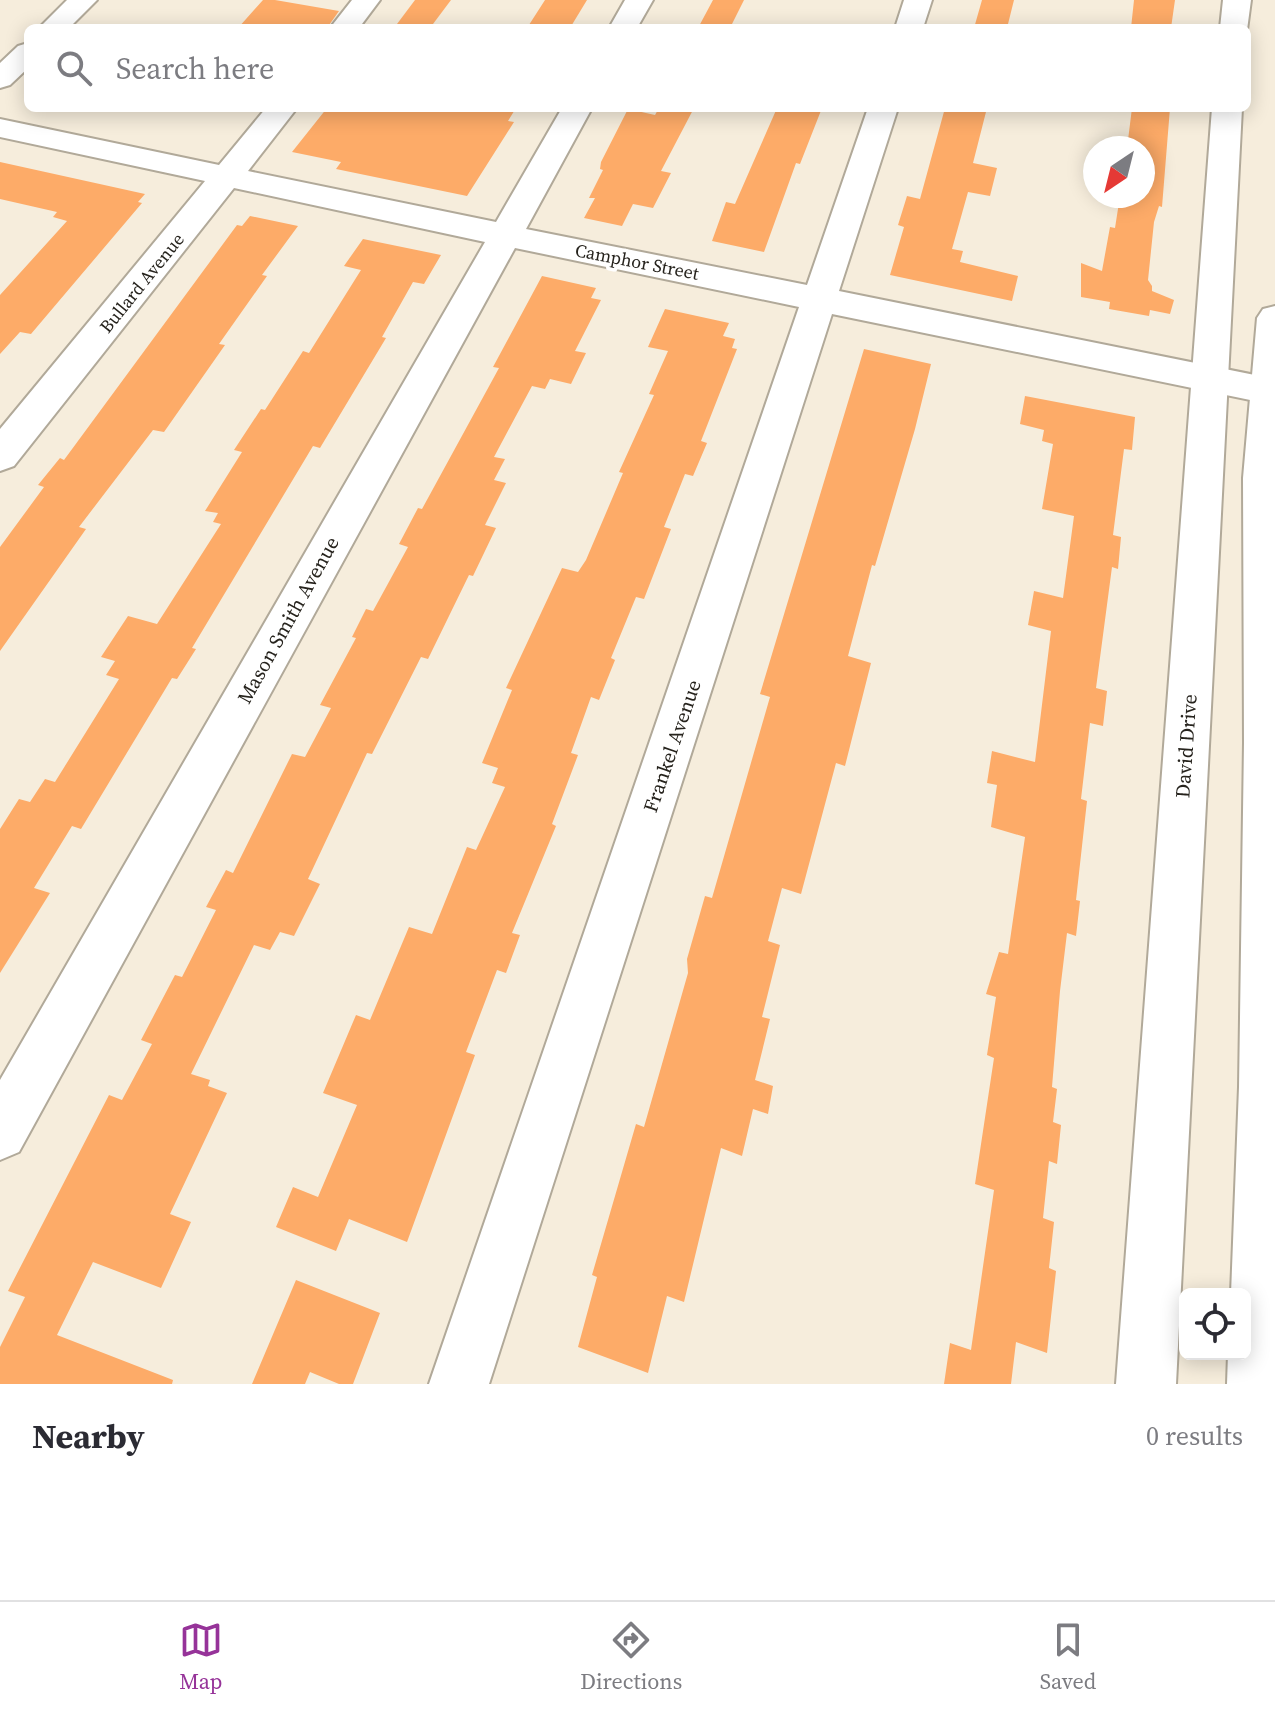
<!DOCTYPE html>
<html lang="en">
<head>
<meta charset="utf-8">
<style>
	:root { --surface:#fff; --page:#f2f2f3; --text:#2b2b33; --muted:#7c7c81; --line:#e1e1e2; --accent:#963399 }
	body { margin:0; font-family:"Source Serif 4",serif; background:var(--page); color:var(--text) }
	.controls { position:absolute; right:24px; bottom:24px; display:grid; overflow:hidden; border-radius:12px; box-shadow:0 4px 20px #0003 }
	.controls button { width:72px; height:72px; display:grid; place-items:center; padding:0; border:0; border-bottom:2px solid var(--line); background:var(--surface); color:var(--text); font:40px sans-serif }
	.compass { position:absolute; left:1083px; top:136px; width:72px; height:72px; border-radius:50%; background:var(--surface); box-shadow:0 4px 20px #0003; rotate:215deg }
	.list { margin:0; padding:0; list-style:none }
	h2 { display:flex; justify-content:space-between; align-items:center; height:104px; margin:0; padding:0 32px; font-size:34px }
	h2 small { font-size:26px; font-weight:400; color:var(--muted) }
	.icon { flex:none; width:44px; height:44px; fill:none; stroke:currentColor; stroke-width:2; stroke-linecap:round; stroke-linejoin:round }
	.map { position:relative; flex:none; width:1275px; height:1384px; overflow:hidden }
	.search { position:absolute; background:var(--surface); box-shadow:0 4px 20px #0003; left:24px; right:24px; top:24px; height:88px; display:flex; align-items:center; gap:20px; box-sizing:border-box; padding:0 28px; border-radius:12px; color:var(--muted); font-size:30px }
	.sheet { height:216px; background:var(--surface) }
	nav { display:flex; justify-content:space-around; align-items:center; box-sizing:border-box; height:112px; border-top:2px solid var(--line); background:var(--surface); font-size:22px; color:var(--muted) }
	nav a { display:grid; justify-items:center; gap:4px }
	nav .on { color:var(--accent) }
	.map>svg:first-child { display:block }
</style>
</head>
<body>
<div class="map">
<svg width="1275" height="1384" viewBox="0 0 1275 1384">
	<rect width="100%" height="100%" fill="#f6eddc"/>
	<path fill="#fdab68" d="M263,0H275L339,11L327,28H238Z
		M415,0H451L430,28H394Z
		M545,0H587L570,28H527Z
		M713,0H744L730,28H698Z
		M982,0H1014L1007,28H974Z
		M1134,0H1175L1171,28H1131Z
		M327,108H516L508,121L514,122L467,196L336,169L341,162L292,152Z
		M659,108H694L661,171L671,173L653,208L633,204L622,226L584,218L595,198H589L603,170L600,169L601,162L628,109L655,115Z
		M777,108H822L800,164L796,163L764,252L712,241L726,202L735,204Z
		M945,108H987L973,163L997,168L990,196L968,192L952,249L963,251L960,262L1018,276L1012,301L890,275L904,227L898,225L907,196L920,199Z
		M1132,108H1170L1162,207L1159,206L1154,222L1148,280L1152,286V291L1174,300L1170,314L1150,310L1149,316L1109,309L1110,302L1081,297V263L1102,271L1110,227L1115,228L1120,196H1143V148H1127Z
		M0,162L145,194L138,202L142,203L31,334L20,332L0,354V295L67,221L53,217L57,212L0,199Z
		M250,216L298,226L262,275L267,276L219,344L225,345L164,432L153,430L79,527L86,529L0,651V547L44,487L38,485L60,458L64,460L237,225L242,226Z
		M363,239L441,255L424,284L413,282L382,337L386,338L320,448L313,446L192,648L196,649L177,679L172,678L81,829L72,826L34,888L50,893L0,973V829L19,799L30,802L45,779L55,782L119,679L106,675L115,661L101,657L128,616L157,624L221,524L213,522L218,513L205,511L242,452L234,450L261,409L265,410L303,351L309,353L361,270L344,266Z
		M542,276L596,288L591,298L601,300L575,351L586,353L571,384L550,379L545,389L532,386L494,457L505,459L494,480L506,483L485,525L496,528L473,576L469,575L428,659L421,657L372,754L367,753L308,879L320,884L294,936L280,932L270,950L254,945L191,1074L210,1080L208,1086L227,1093L170,1214L191,1222L161,1288L93,1262L57,1335L173,1380L172,1384H0V1347L25,1297L8,1291L109,1095L122,1100L152,1044L141,1040L175,975L182,977L216,910L206,907L226,870L233,873L292,754L305,757L331,708L320,705L356,638L352,637L366,609L373,611L408,547L399,544L418,508L422,509L499,368L493,367Z
		M665,309L729,323L723,336L735,339L732,348L737,349L701,441L707,443L693,476L685,474L664,527L671,529L644,599L636,597L611,658L615,660L599,700L591,697L571,753L578,755L552,824L556,826L512,933L520,935L506,973L497,970L466,1052L475,1055L407,1242L349,1219L336,1251L276,1227L293,1187L318,1197L357,1105L323,1093L356,1015L370,1020L409,927L432,934L467,847L476,850L505,787L492,783L498,768L482,763L512,690L506,688L562,568L578,572L586,560L623,473L619,472L654,395L649,394L668,351L648,347Z
		M864,349L931,364L915,429L875,566L872,565L848,656L871,663L845,766L836,763L801,894L782,888L768,941L780,945L762,1017L770,1019L755,1080L773,1086L768,1114L753,1109L742,1156L721,1148L684,1302L667,1296L648,1373L578,1347L597,1277L592,1275L636,1124L644,1127L688,973L687,959L705,896L712,898L770,697L760,694Z
		M1025,396L1135,417L1132,450L1124,449L1113,535L1121,537L1118,569L1112,567L1096,688L1107,691L1103,726L1090,723L1081,799L1087,801L1076,900L1080,901L1076,936L1067,933L1060,991L1052,1087L1057,1089L1053,1122L1061,1125L1057,1164L1049,1161L1043,1218L1054,1222L1049,1268L1056,1271L1047,1353L1016,1342L1011,1384H944L950,1343L971,1350L994,1190L975,1184L994,1058L987,1055L996,997L986,994L999,952L1008,954L1025,837L991,827L997,785L987,783L992,751L1035,762L1051,631L1028,625L1034,591L1063,598L1074,516L1042,509L1053,444L1042,441L1044,430L1020,424Z
		M296,1280L380,1313L353,1384H339L310,1372L305,1384H252Z"/>
	<g fill="none" stroke-linecap="round" stroke-linejoin="round">
		<defs>
			<path id="minor" d="M67,0H97L69,28H39Z
				M352,0H380L359,28H330Z
				M625,0H653L637,28H609Z
				M904,0H932L923,28H895Z
				M28,43V68L10,85L0,88V63L18,46Z
				M266,108H297L248,171L496,222L562,108H592L526,229L807,285L868,108H898L839,291L1275,379V405L832,314L489,1384H429L799,307L515,248L19,1152L0,1160V1080L485,242L234,188L14,466L0,471V429L205,181L0,137V119L219,165Z"/>
			<path id="secondary" d="M1223,0H1251L1247,30L1220,28Z
				M1212,108H1242L1176,1384H1116Z
				M1275,306V1384H1227L1228,1354H1245V1294H1231L1239,1087L1244,743L1243,478L1257,318L1263,309Z"/>
		</defs>
		<use href="#minor" stroke="#b1a999" stroke-width="4"/>
		<use href="#secondary" stroke="#b1a999" stroke-width="4"/>
		<use href="#minor" fill="#fff" fill-rule="evenodd"/>
		<use href="#secondary" fill="#fff" fill-rule="evenodd"/>
	</g>
	<g text-anchor="middle" stroke-width="7" stroke-linejoin="round" paint-order="stroke">
		<g font-size="18" fill="#26231d" stroke="#fff">
			<text transform="translate(637 262) rotate(11)" y="6">Camphor Street</text>
			<text transform="translate(142 283) rotate(-51)" y="6">Bullard Avenue</text>
		</g>
		<g font-size="20" fill="#26231d" stroke="#fff">
			<text transform="translate(288 620) rotate(-61)" y="7">Mason Smith Avenue</text>
			<text transform="translate(672 746) rotate(-71)" y="7">Frankel Avenue</text>
			<text transform="translate(1186 746) rotate(-86)" y="7">David Drive</text>
		</g>
	</g>
</svg>
<div class="controls">
<button><svg class="icon" aria-label="locate" viewBox="0 0 24 24"><circle cx="12" cy="12" r="6"/><path d="M12 2v4M12 18v4M2 12h4M18 12h4"/></svg></button>
</div>
<svg class="compass" viewBox="-18 -18 36 36"><path d="M0-13l5 13h-10z" fill="#e53935"/><path d="M0 13l5-13h-10z" fill="#7c7c81"/></svg>
<div class="search"><svg class="icon" aria-label="search" viewBox="0 0 24 24"><circle cx="10" cy="10" r="6"/><path d="M15 15l6 6"/></svg>Search here</div>
</div>
<section class="sheet">
<h2>Nearby<small>0 results</small></h2>
<ul class="list">
</ul>
</section>
<nav>
<a class="on"><svg class="icon" aria-label="map" viewBox="0 0 24 24"><path d="M3 6l6-2 6 2 6-2v14l-6 2-6-2-6 2zM9 4v14M15 6v14"/></svg>Map</a>
<a><svg class="icon" aria-label="directions" viewBox="0 0 24 24"><path d="M12 3l9 9-9 9-9-9zM9 14v-3h6M13 9l2 2-2 2"/></svg>Directions</a>
<a><svg class="icon" aria-label="saved" viewBox="0 0 24 24"><path d="M7 4h10v16l-5-4-5 4z"/></svg>Saved</a>
</nav>
</body>
</html>
